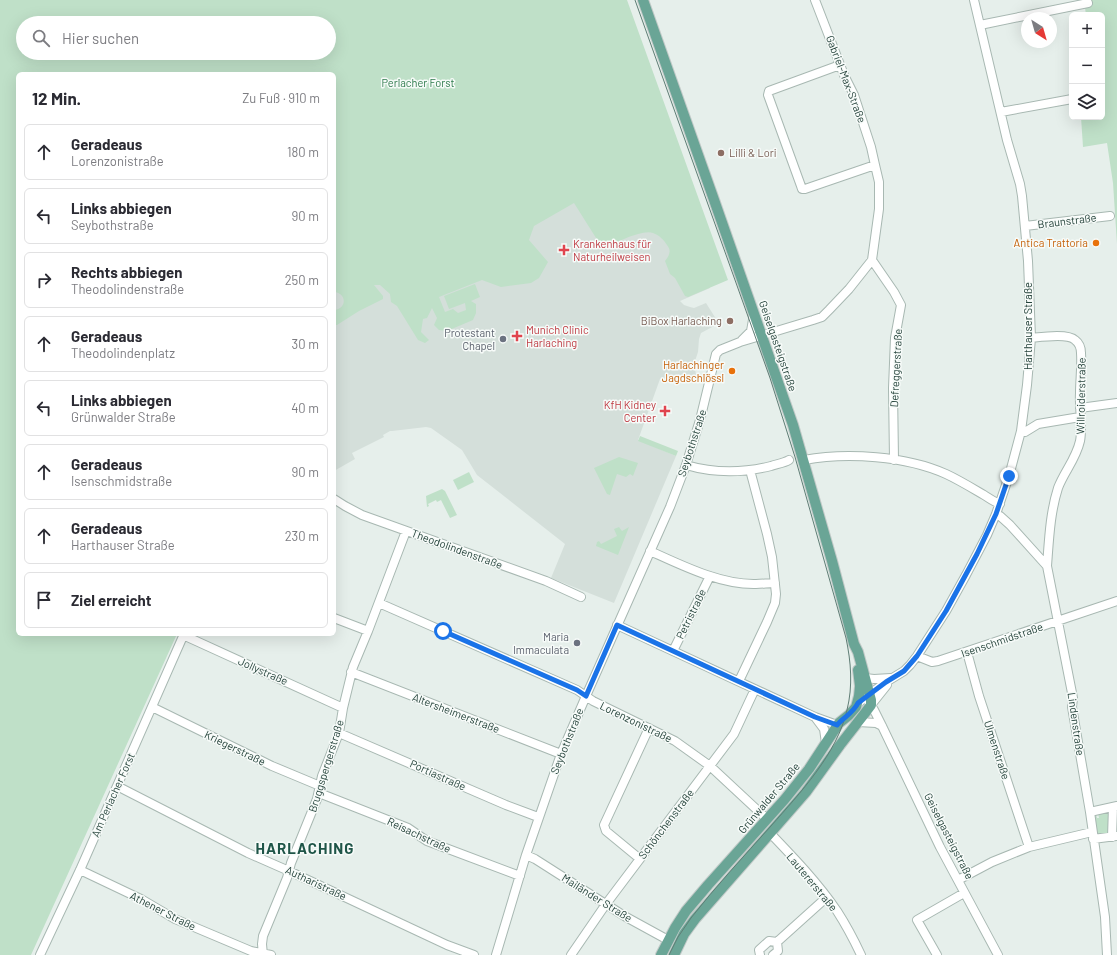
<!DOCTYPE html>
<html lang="de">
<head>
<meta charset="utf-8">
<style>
	:root { --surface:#fff; --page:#f2f2f3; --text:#2b2b33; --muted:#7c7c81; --line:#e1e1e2 }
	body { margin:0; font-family:Barlow,sans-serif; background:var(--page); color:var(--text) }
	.controls { position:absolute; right:12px; top:12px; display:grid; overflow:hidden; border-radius:6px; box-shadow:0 4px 16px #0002 }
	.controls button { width:36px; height:36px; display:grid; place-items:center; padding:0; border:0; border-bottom:1px solid var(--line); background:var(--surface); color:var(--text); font:20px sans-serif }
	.compass { position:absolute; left:1021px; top:12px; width:36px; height:36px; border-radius:50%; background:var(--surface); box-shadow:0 4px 16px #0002; rotate:143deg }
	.stop { position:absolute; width:12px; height:12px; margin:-9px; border:3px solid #1a73e8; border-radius:50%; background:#fff }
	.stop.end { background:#1a73e8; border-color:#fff; box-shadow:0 1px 4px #0008 }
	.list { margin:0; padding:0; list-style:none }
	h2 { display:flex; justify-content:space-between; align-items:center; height:52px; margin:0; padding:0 16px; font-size:17px }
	h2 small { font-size:13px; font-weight:400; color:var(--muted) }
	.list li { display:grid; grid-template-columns:26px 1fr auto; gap:12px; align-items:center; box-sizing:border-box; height:56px; margin:0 8px 8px; padding:0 8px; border:1px solid var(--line); border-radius:6px }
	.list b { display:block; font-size:15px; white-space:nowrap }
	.list p { margin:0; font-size:13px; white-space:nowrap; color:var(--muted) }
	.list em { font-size:13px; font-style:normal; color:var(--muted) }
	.icon { flex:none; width:22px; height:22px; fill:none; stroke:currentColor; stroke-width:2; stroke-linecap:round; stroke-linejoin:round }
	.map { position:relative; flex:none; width:1117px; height:955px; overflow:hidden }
	.search { position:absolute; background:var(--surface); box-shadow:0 4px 16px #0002; left:16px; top:16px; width:320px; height:44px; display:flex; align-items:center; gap:10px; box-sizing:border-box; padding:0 14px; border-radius:22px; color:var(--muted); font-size:15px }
	.panel { position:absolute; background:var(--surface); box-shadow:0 4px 16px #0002; left:16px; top:72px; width:320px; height:564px; border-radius:6px }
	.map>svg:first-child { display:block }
</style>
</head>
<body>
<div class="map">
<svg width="1117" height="955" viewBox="0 0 1117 955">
	<rect width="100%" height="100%" fill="#e6efeb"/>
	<path fill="#d4dfda" d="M625,75L710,288L680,301L684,305L690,307L694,308L706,303L718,322L716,325L701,333L699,339L698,352L694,364L697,380L660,379L638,440L676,456L614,603L551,578L565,544L477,475L462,450L431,428L426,427L392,431H390L383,435L384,437L352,453L355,459L334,471V216Z"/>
	<path fill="#bfe0c8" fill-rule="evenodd" d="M0,0H627L728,280L688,297L685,296L675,278L670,274L665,261C669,256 672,251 667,245C664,240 659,235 653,233C642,229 613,244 603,249L574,203L534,226L529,240L548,262L539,278L531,283L501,287L482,280L439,297L445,312L453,309L458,313L466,310L465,303L449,309L444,296L475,284L480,297L471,301L476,304V313L473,320L447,331L439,330L434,325L437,318L432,308L427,318L423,319L421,332L429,340L425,343L418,340L397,306L391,302L390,294L380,285H374L383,296V299L359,311L337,325H334V319L335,318L334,316V310C347,309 347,293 334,292V74H18V634H177L31,955H0ZM23,23H329V53H23Z
		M1084,0H1117V244L1113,183L1107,143L1083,147L1081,117H1102V15H1086Z
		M640,436L678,451L676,456L638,441Z
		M619,457L638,463L633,476L630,474L626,477L617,474L610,495L607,494L594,468Z
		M469,472L474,482L458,490L453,480Z
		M442,489L445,491L457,515L450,518L441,500L437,502L436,500L428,504L429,506L427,507L426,496Z
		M619,527L622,531L629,527L618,555L596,546L597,542L599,541L601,544L617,536L614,529Z
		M1109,812L1108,833L1097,835L1094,815L1096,814L1097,818H1099L1098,813Z"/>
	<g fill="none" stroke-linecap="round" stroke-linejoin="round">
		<defs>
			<path id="minor" d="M980,25L1088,3
				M840,65L769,91L768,95L801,186L802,189H805L875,165
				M1001,112L1072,99
				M1025,226L1110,216
				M872,260L894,292L901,305L895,338L893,388L894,460
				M1031,338C1041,337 1068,333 1075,340C1079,343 1081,348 1081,353C1082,367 1080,380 1080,393C1079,409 1083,426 1080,441C1076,459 1064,472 1058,488C1050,513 1049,540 1047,566
				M742,340L751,331L754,314
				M1080,408L1117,403
				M1021,431L1025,432L1038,424L1080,417
				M804,460C847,452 906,456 946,474C959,480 972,488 984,495C989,498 994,502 1000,504
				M686,465C713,473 743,473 771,466C777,464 784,463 789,460
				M334,499L345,506L362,515L546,581L581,597
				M996,514L1000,516L1010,525L1047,566L1073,698L1072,707L1090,812L1105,917L1107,955
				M650,551C681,565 721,585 756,584C762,584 769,583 775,583
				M379,603L577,690L593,701L675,741L710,766L767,819
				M334,618L368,631
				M617,625L815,717L824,729L826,743
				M183,635L343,708
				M673,651L710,576
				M967,652L979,696L1029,847
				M917,656L932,662L938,661L1117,601
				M351,672L561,754
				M865,678L874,679L891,678
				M739,681L767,622L775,603L776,594L772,557L767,534L750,470
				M868,701L874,710L882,726L940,847L998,955
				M858,703L886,682L904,671L910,665L917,656L946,611L966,575L987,535L996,514L1009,476L1021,431L1027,385L1031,338L1028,261L1022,196L1020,184L1007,140L974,0
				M871,705L887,685
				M152,707L272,766L320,786
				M815,717L837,725
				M858,722L876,723L882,726
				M339,733L506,805L538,817
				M117,786L248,853L289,871L447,945L474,955
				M319,793L408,828L427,841L520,876
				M1090,812L1117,806
				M770,833C794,858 818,883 837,911C846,925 854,940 861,955
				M1112,837L1113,807
				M1093,839L1116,836
				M526,855L535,859L626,917L668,940
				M640,859L606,831L604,825L649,728
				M80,870L141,899L175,919L251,951L271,955
				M958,880L992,862L1029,847L1092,832
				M40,955L80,870L184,634
				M263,955L262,944L263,936L287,878L291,863L317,799L322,776L339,733L343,708L353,667L368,631L406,531
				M496,955L526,855L561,754L586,696L670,507L686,465L700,420L716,354L720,350L740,342L813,320L822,317L829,310L849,289L872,260L879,209V182L875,165L871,147L854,95L844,75L815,0
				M571,955L606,904L734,734L755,689
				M760,955L759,950L769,941L777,942L827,897
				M773,955L778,951L777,942
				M937,955L917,920L964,893"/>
			<path id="major" d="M643,0L713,197L793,425L832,561L854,644L858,652L871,700V705L865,713L840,745L806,792L695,919L684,934L674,955
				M661,955L675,928L686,911L708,885L785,799L809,769L839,723L849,715L856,707L859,696L860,686L858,670"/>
		</defs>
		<use href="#minor" stroke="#a8b8b2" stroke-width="10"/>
		<use href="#major" stroke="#c2cac8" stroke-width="12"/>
		<use href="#minor" stroke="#fff" stroke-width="8"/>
		<use href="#major" stroke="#6aa596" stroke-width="10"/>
		<path stroke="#5f7d75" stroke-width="1" d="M635,0L770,378L795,457L846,638C851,662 853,686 847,710C837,754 800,793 771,826C744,856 716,886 691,918L678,937L669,955"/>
	</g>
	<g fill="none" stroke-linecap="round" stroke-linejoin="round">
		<path stroke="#1a73e8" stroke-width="5" d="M443,631L577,690L586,696L617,625L815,717L837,725C844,717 853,713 858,703L886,682L904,671L917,656L946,611L977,554L996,514L1009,476"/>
	</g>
	<g fill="#8d6e63" stroke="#f7fbf9" stroke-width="1.5">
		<circle cx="721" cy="153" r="4"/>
		<circle cx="730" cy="321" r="4"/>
	</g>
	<g fill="#e8710a" stroke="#f7fbf9" stroke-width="1.5">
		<circle cx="1096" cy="243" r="4"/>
		<circle cx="732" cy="371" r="4"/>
	</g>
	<g fill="#e0444e" stroke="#f7fbf9" stroke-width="1.5">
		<path d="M562 244h4v4h4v4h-4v4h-4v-4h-4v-4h4z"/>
		<path d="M515 330h4v4h4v4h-4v4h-4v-4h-4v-4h4z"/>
		<path d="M663 405h4v4h4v4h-4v4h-4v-4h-4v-4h4z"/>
	</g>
	<g fill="#6b7280" stroke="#f7fbf9" stroke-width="1.5">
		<circle cx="503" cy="339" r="4"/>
		<circle cx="577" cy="643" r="4"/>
	</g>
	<g text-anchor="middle" stroke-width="3" stroke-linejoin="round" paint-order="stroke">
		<g font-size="11" fill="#24423a" stroke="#f7fbf9">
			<text transform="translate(846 79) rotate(69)" y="4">Gabriel-Max-Straße</text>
			<text transform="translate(1067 221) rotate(-7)" y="4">Braunstraße</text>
			<text transform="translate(1028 326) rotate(-90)" y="4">Harthauser Straße</text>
			<text transform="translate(778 346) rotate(71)" y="4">Geiselgasteigstraße</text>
			<text transform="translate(896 368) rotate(-87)" y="4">Defreggerstraße</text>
			<text transform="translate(1081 396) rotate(-89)" y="4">Willroiderstraße</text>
			<text transform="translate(692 443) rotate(-72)" y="4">Seybothstraße</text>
			<text transform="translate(457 549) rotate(20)" y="4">Theodolindenstraße</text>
			<text transform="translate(691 614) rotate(-64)" y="4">Petristraße</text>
			<text transform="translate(1002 640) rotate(-19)" y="4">Isenschmidstraße</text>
			<text transform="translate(263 671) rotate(24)" y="4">Jollystraße</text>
			<text transform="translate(456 713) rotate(21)" y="4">Altersheimerstraße</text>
			<text transform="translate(636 722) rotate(26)" y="4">Lorenzonistraße</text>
			<text transform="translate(1076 724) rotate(82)" y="4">Lindenstraße</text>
			<text transform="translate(567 741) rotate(-68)" y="4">Seybothstraße</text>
			<text transform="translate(235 748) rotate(26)" y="4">Kriegerstraße</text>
			<text transform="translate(997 750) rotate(72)" y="4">Ulmenstraße</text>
			<text transform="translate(326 766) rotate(-73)" y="4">Bruggspergerstraße</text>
			<text transform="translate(438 775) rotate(24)" y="4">Portiastraße</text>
			<text transform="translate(113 795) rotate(-66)" y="4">Am Perlacher Forst</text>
			<text transform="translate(769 798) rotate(-50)" y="4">Grünwalder Straße</text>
			<text transform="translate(666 824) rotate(-53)" y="4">Schönchenstraße</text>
			<text transform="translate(419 835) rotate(25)" y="4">Reisachstraße</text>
			<text transform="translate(949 836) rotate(63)" y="4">Geiselgasteigstraße</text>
			<text transform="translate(812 882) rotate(50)" y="4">Lautererstraße</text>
			<text transform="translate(316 883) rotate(25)" y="4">Autharistraße</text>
			<text transform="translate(597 898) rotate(32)" y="4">Mailänder Straße</text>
			<text transform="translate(163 911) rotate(27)" y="4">Athener Straße</text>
		</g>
		<g font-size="11" fill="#2d7a4b" stroke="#f7fbf9">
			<text x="418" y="87">Perlacher Forst</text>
		</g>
		<g font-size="11" fill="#785e54" stroke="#f7fbf9" text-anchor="start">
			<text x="729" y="157">Lilli &amp; Lori</text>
			<text x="722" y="325" text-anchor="end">BiBox Harlaching</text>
		</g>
		<g font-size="11" fill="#c56008" stroke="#f7fbf9" text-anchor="end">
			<text x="1088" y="247">Antica Trattoria</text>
			<text x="724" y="369">Harlachinger<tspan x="724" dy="13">Jagdschlössl</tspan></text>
		</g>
		<g font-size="11" fill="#be3a42" stroke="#f7fbf9" text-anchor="start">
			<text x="573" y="248">Krankenhaus für<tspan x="573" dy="13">Naturheilweisen</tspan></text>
			<text x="526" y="334">Munich Clinic<tspan x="526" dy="13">Harlaching</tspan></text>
			<text x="656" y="409" text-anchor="end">KfH Kidney<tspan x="656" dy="13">Center</tspan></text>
		</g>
		<g font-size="11" fill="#5b616d" stroke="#f7fbf9" text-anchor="end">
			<text x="495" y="337">Protestant<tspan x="495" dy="13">Chapel</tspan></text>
			<text x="569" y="641">Maria<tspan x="569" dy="13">Immaculata</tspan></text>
		</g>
		<g font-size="15" font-weight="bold" letter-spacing="1" fill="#1f5548" stroke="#f7fbf9">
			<text x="305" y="854">HARLACHING</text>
		</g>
	</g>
</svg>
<div class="controls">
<button>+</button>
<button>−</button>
<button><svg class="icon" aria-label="layers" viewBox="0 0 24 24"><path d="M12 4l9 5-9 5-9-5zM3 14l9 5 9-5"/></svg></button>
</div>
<svg class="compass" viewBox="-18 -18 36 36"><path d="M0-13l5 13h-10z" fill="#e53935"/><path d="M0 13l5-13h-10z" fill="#7c7c81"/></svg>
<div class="stop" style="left:443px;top:631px"></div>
<div class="stop end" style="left:1009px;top:476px"></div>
<div class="search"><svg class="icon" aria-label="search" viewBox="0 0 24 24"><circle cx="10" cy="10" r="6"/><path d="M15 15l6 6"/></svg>Hier suchen</div>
<section class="panel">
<h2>12 Min.<small>Zu Fuß · 910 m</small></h2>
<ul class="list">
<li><svg class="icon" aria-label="ahead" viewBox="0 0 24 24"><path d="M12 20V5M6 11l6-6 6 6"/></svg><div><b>Geradeaus</b><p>Lorenzonistraße</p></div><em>180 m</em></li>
<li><svg class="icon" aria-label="left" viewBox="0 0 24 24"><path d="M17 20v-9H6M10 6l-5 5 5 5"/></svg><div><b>Links abbiegen</b><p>Seybothstraße</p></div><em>90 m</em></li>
<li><svg class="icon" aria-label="right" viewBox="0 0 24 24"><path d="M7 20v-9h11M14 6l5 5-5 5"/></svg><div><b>Rechts abbiegen</b><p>Theodolindenstraße</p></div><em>250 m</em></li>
<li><svg class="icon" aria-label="ahead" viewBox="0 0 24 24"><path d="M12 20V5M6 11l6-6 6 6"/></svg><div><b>Geradeaus</b><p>Theodolindenplatz</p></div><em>30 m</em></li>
<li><svg class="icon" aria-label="left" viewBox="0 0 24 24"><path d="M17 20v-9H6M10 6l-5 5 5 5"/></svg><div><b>Links abbiegen</b><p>Grünwalder Straße</p></div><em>40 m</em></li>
<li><svg class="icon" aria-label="ahead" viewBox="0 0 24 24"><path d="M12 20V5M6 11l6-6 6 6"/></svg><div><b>Geradeaus</b><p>Isenschmidstraße</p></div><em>90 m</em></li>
<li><svg class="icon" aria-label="ahead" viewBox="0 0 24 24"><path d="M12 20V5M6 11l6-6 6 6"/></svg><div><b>Geradeaus</b><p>Harthauser Straße</p></div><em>230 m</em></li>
<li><svg class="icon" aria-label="arrive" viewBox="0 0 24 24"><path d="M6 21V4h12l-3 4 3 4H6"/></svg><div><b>Ziel erreicht</b></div></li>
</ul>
</section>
</div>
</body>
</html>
